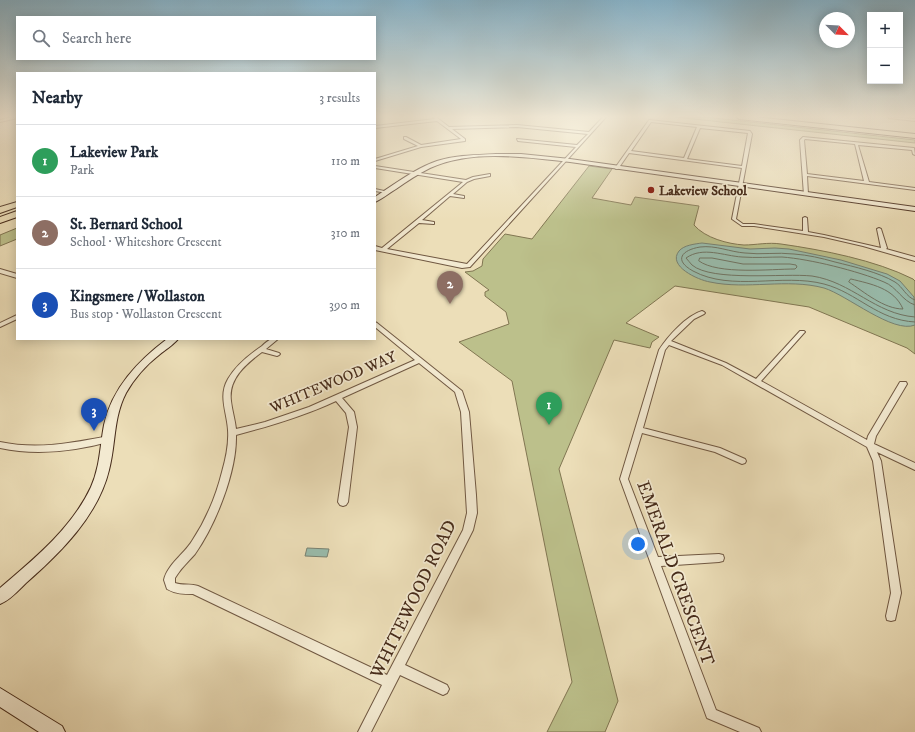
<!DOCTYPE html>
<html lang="en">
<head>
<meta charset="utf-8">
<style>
	:root { --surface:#fff; --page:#f2f2f3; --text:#1f2937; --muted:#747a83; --line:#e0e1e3; --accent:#7c3aed }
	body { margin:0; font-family:"IM FELL DW Pica",serif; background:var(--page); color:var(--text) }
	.controls { position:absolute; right:12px; top:12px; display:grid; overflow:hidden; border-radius:0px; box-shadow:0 2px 10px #0003 }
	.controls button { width:36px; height:36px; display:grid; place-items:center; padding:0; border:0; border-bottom:1px solid var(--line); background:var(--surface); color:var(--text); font:20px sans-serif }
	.compass { position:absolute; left:819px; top:12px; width:36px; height:36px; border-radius:50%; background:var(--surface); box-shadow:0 2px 10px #0003; rotate:114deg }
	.you { position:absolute; left:638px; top:544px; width:14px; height:14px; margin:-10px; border:3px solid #fff; border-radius:50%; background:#1a73e8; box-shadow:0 0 0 6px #1a73e833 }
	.badge { display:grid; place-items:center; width:26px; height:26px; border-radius:50%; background:var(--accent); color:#fff; font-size:13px; font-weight:700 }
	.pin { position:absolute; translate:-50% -33px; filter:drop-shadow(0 1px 2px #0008) }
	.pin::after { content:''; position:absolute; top:21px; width:14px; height:12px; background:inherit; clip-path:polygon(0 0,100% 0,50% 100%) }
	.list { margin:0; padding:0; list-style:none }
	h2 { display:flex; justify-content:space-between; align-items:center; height:52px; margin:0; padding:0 16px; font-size:17px }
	h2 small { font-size:13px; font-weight:400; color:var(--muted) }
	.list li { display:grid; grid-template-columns:26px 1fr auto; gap:12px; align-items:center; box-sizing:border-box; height:72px; padding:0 16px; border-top:1px solid var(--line) }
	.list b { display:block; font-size:15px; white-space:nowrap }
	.list p { margin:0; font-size:13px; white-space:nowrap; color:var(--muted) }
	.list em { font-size:13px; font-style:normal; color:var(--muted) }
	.icon { flex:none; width:22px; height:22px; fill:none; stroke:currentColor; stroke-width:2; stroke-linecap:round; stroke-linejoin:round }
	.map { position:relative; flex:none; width:915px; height:732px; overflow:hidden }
	.search { position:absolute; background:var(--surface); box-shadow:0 2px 10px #0003; left:16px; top:16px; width:360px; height:44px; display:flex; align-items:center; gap:10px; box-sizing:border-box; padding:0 14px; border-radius:0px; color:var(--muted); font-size:15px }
	.panel { position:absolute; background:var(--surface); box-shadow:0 2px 10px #0003; left:16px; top:72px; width:360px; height:268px; border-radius:0px }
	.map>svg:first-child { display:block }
</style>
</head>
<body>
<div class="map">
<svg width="915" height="732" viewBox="0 0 915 732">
	<rect width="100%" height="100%" fill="#ecdeb8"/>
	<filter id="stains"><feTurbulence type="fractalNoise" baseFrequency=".005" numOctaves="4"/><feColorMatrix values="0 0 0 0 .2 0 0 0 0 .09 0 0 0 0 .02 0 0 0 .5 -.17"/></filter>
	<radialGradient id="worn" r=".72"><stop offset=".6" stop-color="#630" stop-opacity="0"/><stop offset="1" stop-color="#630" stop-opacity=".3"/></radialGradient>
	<path fill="#bcc08b" stroke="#817652" d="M675,117H705L915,140V143Z
		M589,166L612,169L592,198L631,205L635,197L699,206L694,225C705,238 728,244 744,245C756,245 768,242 781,244C823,250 875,260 913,279L915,281V354L907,348L809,307L675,286L626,323L659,337L652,342L650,348L614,340L559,469L618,701L605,732H547L572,682L512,381L459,342L509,324L506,312L485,296V292L489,290L465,272L473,271L482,266L483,259L505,234L532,239Z
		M17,228V239L0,246V235Z"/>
	<path fill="#99bcac" stroke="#788272" d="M702,243L750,249L775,248L789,249L841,260L887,274L900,281L914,297L915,325C893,334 847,295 824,288C787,278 747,290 710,282C698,280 667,266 679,251C684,245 695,244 702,243Z
		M307,548L329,549L327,557L305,556Z"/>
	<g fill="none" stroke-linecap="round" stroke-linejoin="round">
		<path stroke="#707463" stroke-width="1" d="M700,258H712L743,264H790L796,265L797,267L795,269C771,269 718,275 699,261Z
			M851,279C871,284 894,288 903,309C884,309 864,292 849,282Z
			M915,300C906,297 903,287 895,282C878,272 855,267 835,262C821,258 808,255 794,254C777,252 761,255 745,253C730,252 716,245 700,247C682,250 673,260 693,271C732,292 782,273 824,284C858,293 877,320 915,322
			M915,305C902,301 897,287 884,282C858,271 810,259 782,257C769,257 756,258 742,257C724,256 703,246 686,258C688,260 690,263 692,265C712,282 784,273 812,276C852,282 875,314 915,317"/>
		<defs>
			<path id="street" d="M12,117L17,118L0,122V120Z
				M433,117H436L449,127L517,125L589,132L603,117H606L470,267L462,268L375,250V246L382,248L463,182L375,168V166L466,180L473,177L490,174V176L474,179L467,182L453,194L464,196V198L450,196L422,220L434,222V224L419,223L387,249L467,264L576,147L518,141L517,139L577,145L588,134L517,127L452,129L465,139V141L421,147L375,161V159L418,146L404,139V137H406L421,145L461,139L437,121L375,128V126L435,119Z
				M888,117L915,119V121L889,118Z
				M649,120L750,131L752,134L736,219L743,224H754L803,231V218L805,217L807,218L808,232L824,235L881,248L877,229L879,228L881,229L887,248L886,249L915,257V261L863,246L824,237L754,226H742L732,219L742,168L629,153L618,169H616L615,168ZM651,122L697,127L684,158L631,151ZM700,128L748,133L742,166L687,159Z
				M803,137L914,148L915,155L913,154L912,150L858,145L869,182L915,188V190L807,176L808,194L804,195L800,140ZM805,139L855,144L864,181L807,174L804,140Z
				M375,189L389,192L387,193L375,191Z
				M0,269L17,274V278L0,273Z
				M702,311L704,312L705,313L704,314L694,319L671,341L726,363L756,379L800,331H804L805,332L804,333L761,381L867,440L868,436L900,382H906L907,384L876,436L874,444L915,463V470L877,452L881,461L901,593L895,620L891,621L887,620L886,616L891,593L873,461L867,447L722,365L669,345L665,350L643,428L720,448L745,459L746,461L745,463L742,464L715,452L642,433L628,479L658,557L719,554L723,555L724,558L723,561L719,562L661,566L716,710L759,728L761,732H740L707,718L620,479L659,350C668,336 686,316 702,311Z
				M17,315V319L0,327V323Z
				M375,322L377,323L462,391L469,412L476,495L477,513L473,530L405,665L447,685L449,689L447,693L443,695L400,675L371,732H358L382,685L193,594C183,594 176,594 167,589L164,580C167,565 184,554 192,541C206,520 216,496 222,472C226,458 229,444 228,430C227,412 218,396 228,379C236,365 249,355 262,346C265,343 269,340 272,339C274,339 276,339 278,339L266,349L279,353L280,354L279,355L277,356L262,352C246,364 228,379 231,401C232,410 235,420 236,429L265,422L309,407L415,360L375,327ZM419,363L455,392L461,412L467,513L463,530L387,675L198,586C190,583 182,586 175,583V578L177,575C182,567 189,561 195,554C216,524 237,471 236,435C270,426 304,416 336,401L346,413L349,427L338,502L340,505L343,506L346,505L348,502L357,427L354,412L342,398Z
				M109,436L112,437L113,439L112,441C76,451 37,456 0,448V442C38,450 71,443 109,436Z"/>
			<path id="secondary" d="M496,154H521L570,159L915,207V211L570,162C525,157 472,149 430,168C418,174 407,181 396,189C389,193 382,199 375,202V197C395,184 414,169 437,161C456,155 476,155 496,154Z
				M167,339H178C173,345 165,350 159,355C146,365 134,379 126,393C113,418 116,444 109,470C98,516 60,553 26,583C18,591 10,600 0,604V588C34,559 72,528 91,487C100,467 100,446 104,425C112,388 138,361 167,339Z
				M0,688L62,726L65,732H39L0,707Z"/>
			<path id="highway" d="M736,117H756L915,134V138L739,119Z
				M17,202V207L0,213V207Z
				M17,211V217L0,223V217Z"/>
		</defs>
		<use href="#street" stroke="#705842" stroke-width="2"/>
		<use href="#secondary" stroke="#462b1a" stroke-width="2"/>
		<use href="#highway" stroke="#462b1a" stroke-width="2"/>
		<use href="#street" fill="#f3ead1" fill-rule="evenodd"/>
		<use href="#secondary" fill="#f3ead1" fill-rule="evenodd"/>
		<use href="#highway" fill="#ecdeb8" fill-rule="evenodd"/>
	</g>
	<linearGradient id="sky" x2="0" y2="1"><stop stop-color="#88b7d0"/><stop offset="0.53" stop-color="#f6f0df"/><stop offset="1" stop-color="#f6f0df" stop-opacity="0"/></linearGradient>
	<rect width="915" height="220" fill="url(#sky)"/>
	<circle fill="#8f2418" stroke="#f3ead1" stroke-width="1.5" cx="651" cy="190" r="4"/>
	<g text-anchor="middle" stroke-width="3.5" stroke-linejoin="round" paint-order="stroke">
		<g font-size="13" font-weight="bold" fill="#462b1a" stroke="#f3ead1" text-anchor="start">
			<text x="659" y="195">Lakeview School</text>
		</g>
		<g font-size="15" fill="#462b1a" stroke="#f3ead1">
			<text transform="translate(333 382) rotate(-23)" y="5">WHITEWOOD WAY</text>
		</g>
		<g font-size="18" fill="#462b1a" stroke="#f3ead1">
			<text transform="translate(676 573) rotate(70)" y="6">EMERALD CRESCENT</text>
			<text transform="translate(413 599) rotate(-64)" y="6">WHITEWOOD ROAD</text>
		</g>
	</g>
	<rect width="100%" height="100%" filter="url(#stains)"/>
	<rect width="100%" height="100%" fill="url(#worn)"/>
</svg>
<div class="controls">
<button>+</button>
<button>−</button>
</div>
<svg class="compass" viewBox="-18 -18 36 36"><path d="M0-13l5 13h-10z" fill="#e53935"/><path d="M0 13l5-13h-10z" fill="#747a83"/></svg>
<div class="you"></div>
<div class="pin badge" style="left:549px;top:425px;background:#2e9e5b">1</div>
<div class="pin badge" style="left:450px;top:304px;background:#8d6e63">2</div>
<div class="pin badge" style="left:94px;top:431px;background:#1a4fb4">3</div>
<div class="search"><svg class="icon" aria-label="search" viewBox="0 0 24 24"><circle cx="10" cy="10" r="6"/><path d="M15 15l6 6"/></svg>Search here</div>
<section class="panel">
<h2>Nearby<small>3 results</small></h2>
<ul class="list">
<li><span class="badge" style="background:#2e9e5b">1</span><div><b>Lakeview Park</b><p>Park</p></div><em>110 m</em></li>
<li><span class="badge" style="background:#8d6e63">2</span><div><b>St. Bernard School</b><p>School · Whiteshore Crescent</p></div><em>310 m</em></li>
<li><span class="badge" style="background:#1a4fb4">3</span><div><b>Kingsmere / Wollaston</b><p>Bus stop · Wollaston Crescent</p></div><em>390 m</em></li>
</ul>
</section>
</div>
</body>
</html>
